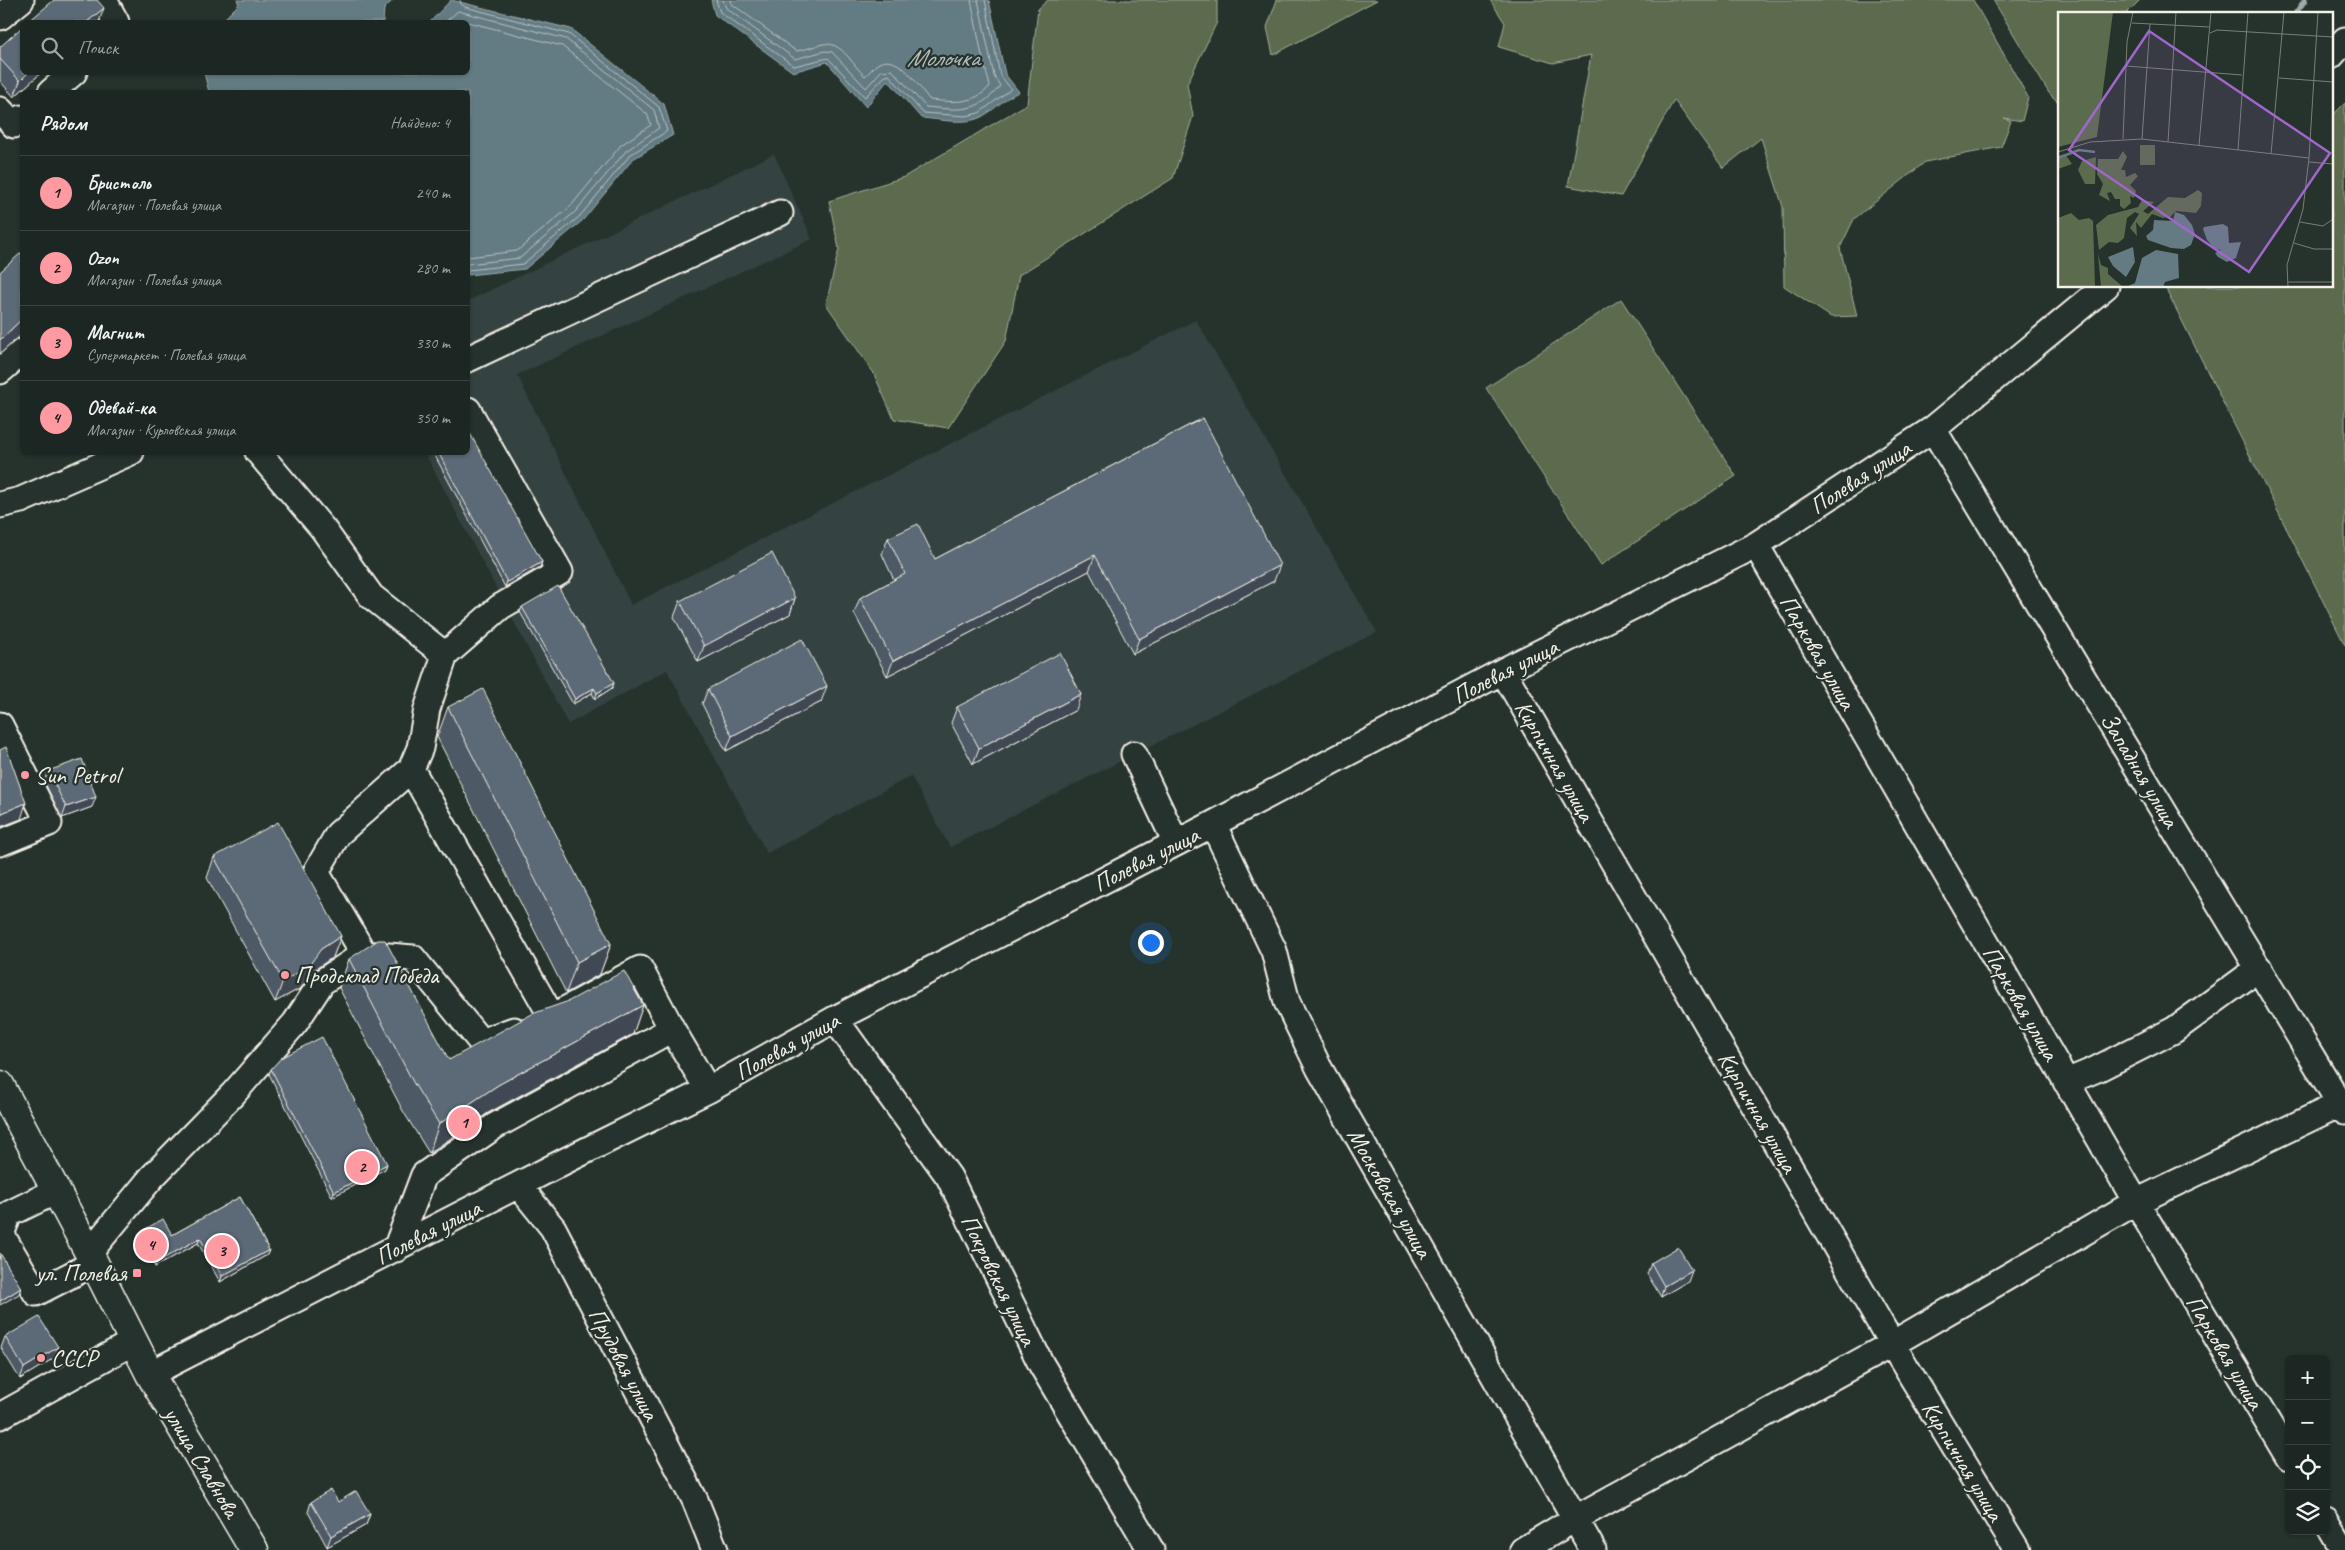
<!DOCTYPE html>
<html lang="ru">
<head>
<meta charset="utf-8">
<style>
	:root { --surface:#1c2622; --page:#29322f; --text:#f1f3f6; --muted:#a0a5a5; --line:#3a4340; --accent:#ff9aa2 }
	body { margin:0; font-family:Caveat,sans-serif; background:var(--page); color:var(--text) }
	.controls { position:absolute; right:15px; bottom:15px; display:grid; overflow:hidden; border-radius:8px; box-shadow:0 1px 4px #0004 }
	.controls button { width:45px; height:45px; display:grid; place-items:center; padding:0; border:0; border-bottom:1px solid var(--line); background:var(--surface); color:var(--text); font:25px sans-serif }
	.you { position:absolute; left:1150px; top:942px; width:18px; height:18px; margin:-12px; border:4px solid #fff; border-radius:50%; background:#1a73e8; box-shadow:0 0 0 8px #1a73e833 }
	.badge { display:grid; place-items:center; width:32px; height:32px; border-radius:50%; background:var(--accent); color:#111; font-size:16px; font-weight:700 }
	.pin { position:absolute; translate:-50% -50%; border:2px solid #fff; box-shadow:0 1px 5px #0006 }
	.list { margin:0; padding:0; list-style:none }
	h2 { display:flex; justify-content:space-between; align-items:center; height:65px; margin:0; padding:0 20px; font-size:21px }
	h2 small { font-size:16px; font-weight:400; color:var(--muted) }
	.list li { display:grid; grid-template-columns:32px 1fr auto; gap:15px; align-items:center; box-sizing:border-box; height:75px; padding:0 20px; border-top:1px solid var(--line) }
	.list b { display:block; font-size:19px; white-space:nowrap }
	.list p { margin:0; font-size:16px; white-space:nowrap; color:var(--muted) }
	.list em { font-size:16px; font-style:normal; color:var(--muted) }
	.icon { flex:none; width:28px; height:28px; fill:none; stroke:currentColor; stroke-width:2; stroke-linecap:round; stroke-linejoin:round }
	.map { position:relative; flex:none; width:2345px; height:1550px; overflow:hidden }
	.search { position:absolute; background:var(--surface); box-shadow:0 1px 4px #0004; left:20px; top:20px; width:450px; height:55px; display:flex; align-items:center; gap:12px; box-sizing:border-box; padding:0 18px; border-radius:8px; color:var(--muted); font-size:19px }
	.panel { position:absolute; background:var(--surface); box-shadow:0 1px 4px #0004; left:20px; top:90px; width:450px; height:365px; border-radius:8px }
	.map>svg:first-child { display:block }
</style>
</head>
<body>
<div class="map">
<svg width="2345" height="1550" viewBox="0 0 2345 1550">
	<rect width="100%" height="100%" fill="#26332d"/>
	<filter id="ink" filterUnits="userSpaceOnUse"><feTurbulence type="fractalNoise" baseFrequency=".02" numOctaves="2"/><feDisplacementMap in="SourceGraphic" scale="10" xChannelSelector="R" yChannelSelector="G"/><feConvolveMatrix kernelMatrix="1 2 1 2 8 2 1 2 1" color-interpolation-filters="sRGB"/></filter>
	<g filter="url(#ink)">
		<path fill="#364343" d="M774,154L812,239L517,375L631,605L1196,320L1377,632L950,847L911,776L767,853L667,670L568,724L425,453L468,452V301Z"/>
		<path fill="#5b6b4d" stroke="#a8ae9a" d="M1048,0H1217V22L1187,84L1193,116L1173,178L1019,275L1006,341L948,428L894,419L873,372L826,304L839,249L829,201L904,177L1027,104L1038,9Z
			M1277,0H1377L1273,55L1267,27Z
			M1490,0H1973L2028,97L2022,121L2004,118L2011,121L2001,147L1925,162L1854,219L1840,248L1857,316L1831,317L1784,286L1783,207L1761,138L1723,168L1674,100L1621,196L1568,186L1591,55L1553,63L1499,47L1505,23Z
			M1993,0H2140L2126,14H2059V103L2049,93Z
			M2345,103V645L2166,289L2168,286H2331V117Z
			M1621,299L1736,476L1601,565L1486,388Z"/>
		<path fill="#647b83" stroke="#9eaaab" d="M237,0H393L384,9L383,22H221L239,4Z
			M451,0L571,29L664,104L673,135L633,159L583,220L525,269L468,275V92H209L204,73L468,72V22H430Z
			M711,0H989L1005,74L1019,92C1004,98 997,108 983,116C967,126 938,119 921,118L888,80L866,107L827,62L793,72L715,15Z"/>
		<g fill="none" stroke-linecap="round" stroke-linejoin="round">
			<path stroke="#bac2c0" stroke-width="1" d="M460,0L461,4L465,7L569,34L659,107L667,131L630,155L580,216L523,264L468,270
				M716,0L720,12L794,66L828,58L865,97L884,77L889,75L923,113L966,116L979,113L1011,89L1000,75L985,0
				M723,0L726,8L795,59L825,51L832,52L866,88L881,71L892,70L926,107C958,110 978,114 1000,86L994,76L978,0
				M731,0L732,4L796,51C805,50 814,46 823,44C842,41 853,66 865,76C870,73 873,66 879,63C901,53 918,87 930,100C953,102 974,105 990,86L982,56L971,0
				M445,22L458,11L566,39L654,110L659,128L626,151L575,212L520,258L468,264
				M456,22L460,20L562,46L647,114L651,125L621,145L570,207L517,251L468,257"/>
			<path stroke="#9eaaab" stroke-width="5.5" d="M2295,14L2305,0"/>
			<defs>
				<path id="minor" d="M104,0L116,22
					M0,17L21,0
					M2331,56L2345,40
					M51,92L74,72
					M0,110L14,125L22,118
					M468,359L780,213
					M0,371L22,352
					M1933,429L2345,1112
					M258,452L323,529L371,596L445,655
					M0,505L21,500L131,452
					M1756,545L2136,1202L2289,1458
					M1503,671L1892,1344L2017,1550
					M0,725L49,823L0,843
					M1134,754L1176,843
					M411,769L552,1017L640,969L672,1029L708,1090
					M1213,824L1274,951L1287,1002L1319,1068L1593,1550
					M364,954L413,958L481,1042L514,1030
					M835,1019L949,1177L1041,1364L1151,1550
					M2066,1082L2097,1069L2174,1030L2259,968
					M519,1186L553,1228L695,1500L715,1550
					M56,1191L9,1214L1,1234L36,1293L94,1263
					M396,1249L424,1175L495,1126L672,1029
					M89,1253L152,1177L233,1094L295,1023L322,982L364,954L316,872L338,834L411,769L420,748L427,709L445,655L500,607L560,572L468,410
					M150,1374L565,1161L708,1090L835,1019L1213,824L1503,671L1756,545L1933,429L2106,286
					M0,1416L133,1342
					M2326,1521L2343,1550
					M1523,1550L1576,1518L1892,1344L2136,1202L2340,1104"/>
				<path id="major" d="M0,1085L89,1253L150,1374L254,1550"/>
			</defs>
			<use href="#minor" stroke="#f4f1e8" stroke-width="29"/>
			<use href="#major" stroke="#f4f1e8" stroke-width="31"/>
			<use href="#minor" stroke="#26332d" stroke-width="25"/>
			<use href="#major" stroke="#26332d" stroke-width="28"/>
		</g>
		<path fill="#4e5a65" stroke="#f4f1e8" d="M0,47L22,72H42L14,97L0,81Z
			M1203,418L1274,581L1133,654L1089,571L887,676L854,613L860,598L894,580L882,554L888,538L935,559Z
			M433,452H468L542,562L540,567L505,587Z
			M795,598L790,614L698,662L674,617L680,601Z
			M522,607L614,683L612,688L595,699L592,693L573,704L520,612Z
			M708,689L821,702L726,751L702,704Z
			M448,707L611,944L600,974L566,993L437,737Z
			M957,707L1076,710L973,764L951,723Z
			M0,750L21,819L0,827Z
			M48,771L92,807L62,818L44,781Z
			M214,857L341,936L333,957L314,970L301,988L275,1002L207,878Z
			M349,959L449,1060L643,1005L633,1034L488,1113L429,1153L403,1111L339,988Z
			M271,1069L387,1164L385,1169L332,1197L269,1074Z
			M240,1197L269,1250L267,1255L220,1282L198,1243L155,1267L138,1237L140,1232L172,1235Z
			M1651,1263L1688,1281L1661,1297L1647,1274Z
			M5,1337L58,1347L54,1358L20,1379L1,1348Z
			M311,1502H338L370,1514L366,1525L327,1547L308,1512Z"/>
		<path fill="#404a53" stroke="#f4f1e8" d="M104,8L99,22H87Z
			M29,72H42L14,97L20,81Z
			M22,319V334L0,354V340Z
			M1095,555L1089,571L887,676L893,661Z
			M542,562L540,567L505,587L507,582Z
			M1280,565L1274,581L1133,654L1139,639Z
			M795,598L790,614L698,662L704,646Z
			M614,683L612,688L595,699L597,693Z
			M827,686L821,702L726,751L732,736Z
			M594,688L592,693L573,704L575,699Z
			M1081,694L1076,710L973,764L979,748Z
			M96,797L92,807L62,818L66,807Z
			M26,803L21,819L0,827V818L2,813Z
			M341,936L333,957L314,970L301,988L275,1002L283,981L321,949Z
			M611,944L600,974L566,993L577,962Z
			M643,1005L633,1034L488,1113L429,1153L439,1124L498,1085Z
			M387,1164L385,1169L332,1197L334,1192Z
			M200,1238L198,1243L155,1267L157,1262Z
			M269,1250L267,1255L220,1282L222,1276Z
			M1692,1270L1688,1281L1661,1297L1664,1286Z
			M21,1288L19,1294L0,1305V1301Z
			M58,1347L54,1358L20,1379L24,1368Z
			M370,1514L366,1525L327,1547L331,1536Z"/>
		<path fill="#5b6976" stroke="#f4f1e8" d="M54,0H97L104,8L87,22H28Z
			M22,27V72H29L20,81L0,59V47Z
			M22,252V319L0,340V272Z
			M1203,418L1280,565L1139,639L1095,555L893,661L860,598L905,574L888,538L918,524L935,559Z
			M468,430L542,562L507,582L438,452H468Z
			M772,553L795,598L704,646L680,601Z
			M558,586L614,683L597,693L594,688L575,699L522,607Z
			M802,639L827,686L732,736L708,689Z
			M1060,653L1081,694L979,748L957,707Z
			M483,689L611,944L577,962L448,707Z
			M6,747L26,803L2,813L0,808V750Z
			M82,759L96,797L66,807L48,771Z
			M278,822L341,936L321,949L308,967L283,981L214,857Z
			M378,940H385L449,1060L532,1014L569,1001L624,971L643,1005L498,1085L439,1124L413,1082L349,959Z
			M322,1037L387,1164L334,1192L271,1069L281,1058Z
			M240,1197L269,1250L222,1276L200,1238L157,1262L140,1232L163,1219L172,1235Z
			M1678,1247L1692,1270L1664,1286L1651,1263Z
			M0,1253L21,1288L0,1301Z
			M39,1317L58,1347L24,1368L5,1337Z
			M331,1490L338,1502L356,1491L370,1514L331,1536L311,1502Z"/>
	</g>
	<g fill="#ff9aa2" stroke="#26332d" stroke-width="2">
		<circle cx="25" cy="775" r="5"/>
		<circle cx="285" cy="975" r="5"/>
		<rect x="132" y="1268" width="10" height="10" rx="2.5"/>
		<circle cx="41" cy="1358" r="5"/>
	</g>
	<g text-anchor="middle" stroke-width="4.5" stroke-linejoin="round" paint-order="stroke">
		<g font-size="24" fill="#f4f1e8" stroke="#26332d">
			<text transform="translate(1860 477) rotate(-33)" y="8">Полевая улица</text>
			<text transform="translate(1818 652) rotate(60)" y="8">Парковая улица</text>
			<text transform="translate(1505 671) rotate(-27)" y="8">Полевая улица</text>
			<text transform="translate(1555 761) rotate(60)" y="8">Кирпичная улица</text>
			<text transform="translate(2140 770) rotate(59)" y="8">Западная улица</text>
			<text transform="translate(1146 859) rotate(-27)" y="8">Полевая улица</text>
			<text transform="translate(2021 1003) rotate(60)" y="8">Парковая улица</text>
			<text transform="translate(787 1046) rotate(-29)" y="8">Полевая улица</text>
			<text transform="translate(1758 1112) rotate(60)" y="8">Кирпичная улица</text>
			<text transform="translate(1390 1193) rotate(60)" y="8">Московская улица</text>
			<text transform="translate(428 1232) rotate(-27)" y="8">Полевая улица</text>
			<text transform="translate(999 1280) rotate(64)" y="8">Покровская улица</text>
			<text transform="translate(2225 1352) rotate(59)" y="8">Парковая улица</text>
			<text transform="translate(624 1364) rotate(62)" y="8">Прудовая улица</text>
			<text transform="translate(1963 1461) rotate(59)" y="8">Кирпичная улица</text>
			<text transform="translate(202 1462) rotate(59)" y="8">улица Славнова</text>
		</g>
		<g font-size="24" fill="#f4f1e8" stroke="#26332d" text-anchor="start">
			<text x="35" y="783">Sun Petrol</text>
			<text x="295" y="983">Продсклад Победа</text>
			<text x="127" y="1281" text-anchor="end">ул. Полевая</text>
			<text x="51" y="1366">СССР</text>
		</g>
		<g font-size="25" font-style="italic" fill="#b3bcbb" stroke="#26332d">
			<text x="943" y="66">Молочка</text>
		</g>
	</g>
	<g transform="translate(2058 12)">
		<rect width="275" height="275" fill="#26332d"/>
		<path d="M0,0H55L39,125L0,135ZM82,133H97V153H82ZM65,139L69,145L63,158H67L68,165L77,161L80,164L72,173L78,179L76,186L72,184L73,191L66,197L62,194V187H57L53,180L49,181L52,189L41,183L45,172L39,162L40,147H60ZM7,142L14,152L0,157V144ZM38,145L37,172H27L20,158L24,149ZM140,178L144,181L143,194L138,201L118,199L112,205L105,206L94,202L83,216L78,210L79,224L72,216L81,202L77,200L69,206L66,226L60,231L51,230L41,238L38,213L50,203L80,195L84,188L96,190L85,199L90,202L110,185L127,186ZM13,201L21,208L31,206L35,209L37,275H0V206ZM40,242L43,253L50,256V262L65,275H43Z" fill="#5b6b4d"/>
		<path d="M117,200L126,203L134,213L137,222L133,233L126,237L113,236L90,228L88,224L95,218L96,208L115,209ZM165,212L170,215L171,231L183,230L178,246L169,250L160,245L157,241L163,238L156,236L149,228L145,217L146,215ZM75,235L77,250L68,265L55,254L50,245ZM98,238L120,242L121,266L107,270L105,275H68L77,271L84,246Z" fill="#647b83"/>
		<path fill="none" stroke="#647b83" stroke-width="2.5" d="M0,146L21,138L37,140"/>
		<path fill="none" stroke="#787f78" stroke-width="1" d="M74,11L151,15M152,21L159,18L275,25M68,54L184,63M221,66L275,70M65,127L69,30L75,0M84,127L92,12M110,130L118,0M141,133L153,0M180,138L190,0M0,140L32,130L84,127L251,146M213,142L226,0M251,150L275,152M242,210L265,214L275,207M236,231L256,237H275M230,270H275M230,275L229,253L245,197L251,146L260,0"/>
		<path fill="#9f67cb" fill-opacity="0.15" stroke="#9f67cb" stroke-width="2.5" d="M91,19L272,141L191,260L11,138Z"/>
		<rect width="275" height="275" fill="none" stroke="#f4f1e8" stroke-width="2.5"/>
	</g>
</svg>
<div class="controls">
<button>+</button>
<button>−</button>
<button><svg class="icon" aria-label="locate" viewBox="0 0 24 24"><circle cx="12" cy="12" r="6"/><path d="M12 2v4M12 18v4M2 12h4M18 12h4"/></svg></button>
<button><svg class="icon" aria-label="layers" viewBox="0 0 24 24"><path d="M12 4l9 5-9 5-9-5zM3 14l9 5 9-5"/></svg></button>
</div>
<div class="you"></div>
<div class="pin badge" style="left:464px;top:1123px">1</div>
<div class="pin badge" style="left:362px;top:1167px">2</div>
<div class="pin badge" style="left:222px;top:1251px">3</div>
<div class="pin badge" style="left:151px;top:1245px">4</div>
<div class="search"><svg class="icon" aria-label="search" viewBox="0 0 24 24"><circle cx="10" cy="10" r="6"/><path d="M15 15l6 6"/></svg>Поиск</div>
<section class="panel">
<h2>Рядом<small>Найдено: 4</small></h2>
<ul class="list">
<li><span class="badge">1</span><div><b>Бристоль</b><p>Магазин · Полевая улица</p></div><em>240 m</em></li>
<li><span class="badge">2</span><div><b>Ozon</b><p>Магазин · Полевая улица</p></div><em>280 m</em></li>
<li><span class="badge">3</span><div><b>Магнит</b><p>Супермаркет · Полевая улица</p></div><em>330 m</em></li>
<li><span class="badge">4</span><div><b>Одевай-ка</b><p>Магазин · Курловская улица</p></div><em>350 m</em></li>
</ul>
</section>
</div>
</body>
</html>
